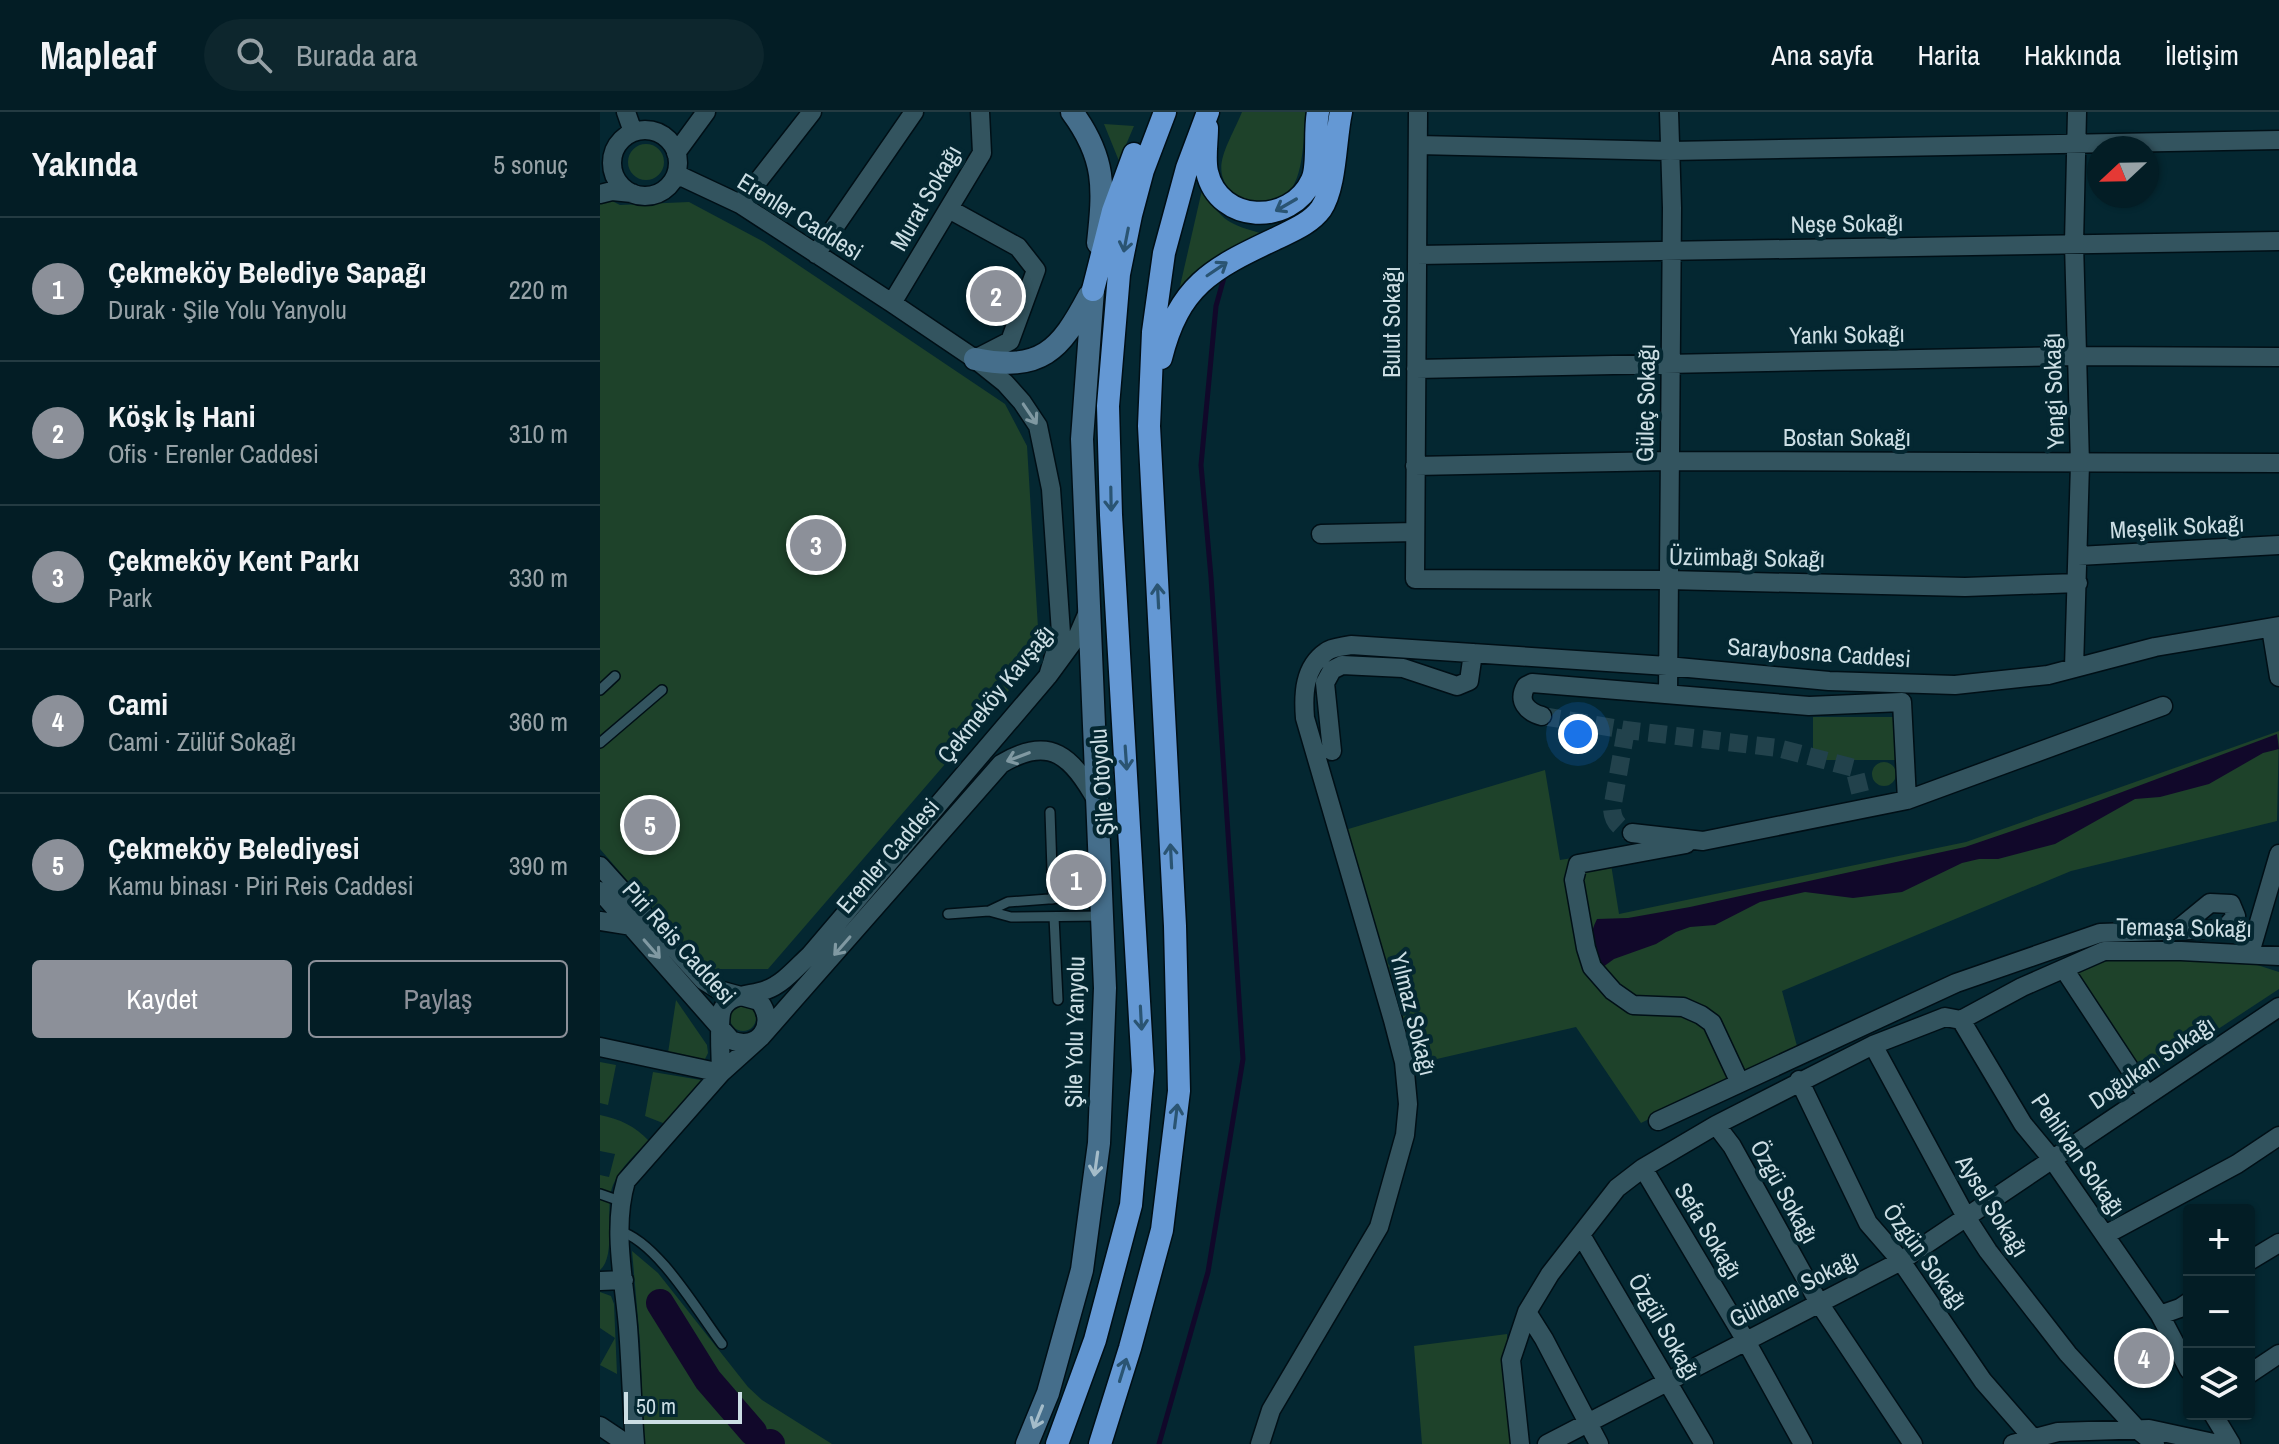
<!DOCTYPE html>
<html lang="tr">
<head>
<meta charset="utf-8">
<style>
	:root { --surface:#031d25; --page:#0d262d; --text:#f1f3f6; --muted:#97a2a7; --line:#243b42; --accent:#8c9099 }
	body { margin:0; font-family:"Archivo Narrow",sans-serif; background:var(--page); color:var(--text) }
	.controls { position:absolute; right:24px; bottom:24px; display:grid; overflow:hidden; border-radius:8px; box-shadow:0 2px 6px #0004 }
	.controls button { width:72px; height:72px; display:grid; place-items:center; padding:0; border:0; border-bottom:2px solid var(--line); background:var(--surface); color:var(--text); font:40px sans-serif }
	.compass { position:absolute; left:1487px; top:24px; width:72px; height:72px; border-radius:50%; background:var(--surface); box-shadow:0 2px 6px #0004; rotate:248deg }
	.scale { position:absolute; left:24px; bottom:20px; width:118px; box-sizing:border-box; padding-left:8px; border:4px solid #ccdee4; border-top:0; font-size:22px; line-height:28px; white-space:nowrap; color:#ccdee4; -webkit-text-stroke:6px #042731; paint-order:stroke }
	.you { position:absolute; left:978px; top:622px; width:28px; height:28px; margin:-20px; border:6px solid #fff; border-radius:50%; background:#1a73e8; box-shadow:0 0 0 12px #1a73e833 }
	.badge { display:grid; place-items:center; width:52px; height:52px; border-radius:50%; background:var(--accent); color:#fff; font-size:26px; font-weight:700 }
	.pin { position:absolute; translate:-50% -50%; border:4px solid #fff; box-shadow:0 2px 8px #0006 }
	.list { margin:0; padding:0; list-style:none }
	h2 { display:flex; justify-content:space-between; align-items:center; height:104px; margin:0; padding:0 32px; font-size:34px }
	h2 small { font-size:26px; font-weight:400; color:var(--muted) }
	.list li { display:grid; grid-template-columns:52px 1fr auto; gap:24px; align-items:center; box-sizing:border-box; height:144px; padding:0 32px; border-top:2px solid var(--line) }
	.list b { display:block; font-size:30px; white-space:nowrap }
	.list p { margin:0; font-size:26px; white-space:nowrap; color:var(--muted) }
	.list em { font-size:26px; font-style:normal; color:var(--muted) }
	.actions { display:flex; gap:16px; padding:24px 32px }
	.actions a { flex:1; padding:18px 0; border:2px solid var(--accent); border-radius:8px; text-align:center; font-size:28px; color:var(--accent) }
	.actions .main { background:var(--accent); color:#fff }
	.icon { flex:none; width:44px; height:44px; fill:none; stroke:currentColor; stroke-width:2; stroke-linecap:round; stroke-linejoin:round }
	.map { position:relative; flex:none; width:1679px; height:1332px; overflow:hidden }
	header { display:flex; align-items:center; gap:48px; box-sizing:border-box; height:112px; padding:0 40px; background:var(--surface); border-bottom:2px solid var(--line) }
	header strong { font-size:38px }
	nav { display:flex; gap:44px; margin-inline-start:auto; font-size:28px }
	.search { width:560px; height:72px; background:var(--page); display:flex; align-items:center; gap:20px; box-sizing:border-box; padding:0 28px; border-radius:44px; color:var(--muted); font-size:30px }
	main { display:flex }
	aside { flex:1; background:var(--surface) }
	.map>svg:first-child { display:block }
</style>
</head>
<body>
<header>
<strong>Mapleaf</strong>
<div class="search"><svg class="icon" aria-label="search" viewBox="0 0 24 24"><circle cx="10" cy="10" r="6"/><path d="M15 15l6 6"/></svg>Burada ara</div>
<nav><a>Ana sayfa</a><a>Harita</a><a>Hakkında</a><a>İletişim</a></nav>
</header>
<main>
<aside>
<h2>Yakında<small>5 sonuç</small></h2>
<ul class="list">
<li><span class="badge">1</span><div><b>Çekmeköy Belediye Sapağı</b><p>Durak · Şile Yolu Yanyolu</p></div><em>220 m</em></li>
<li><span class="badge">2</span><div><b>Köşk İş Hani</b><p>Ofis · Erenler Caddesi</p></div><em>310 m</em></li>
<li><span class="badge">3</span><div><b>Çekmeköy Kent Parkı</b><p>Park</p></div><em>330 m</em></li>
<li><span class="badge">4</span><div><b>Cami</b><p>Cami · Zülüf Sokağı</p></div><em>360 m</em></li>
<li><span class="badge">5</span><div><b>Çekmeköy Belediyesi</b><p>Kamu binası · Piri Reis Caddesi</p></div><em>390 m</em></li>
</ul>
<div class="actions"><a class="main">Kaydet</a><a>Paylaş</a></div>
</aside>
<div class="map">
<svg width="1679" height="1332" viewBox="0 0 1679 1332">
	<rect width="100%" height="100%" fill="#042731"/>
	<path fill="#1e422a" d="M642,0H707C702,26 706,73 680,88C672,92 659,92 650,94C602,65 625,41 642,0Z
		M504,12L534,14L519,49Z
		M28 50a18 18 0 1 1 36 0a18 18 0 1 1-36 0Z
		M602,78C623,110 628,112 664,122L578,183Z
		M4,85L20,93L89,90L164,130L405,292L427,334L439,532L422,563L168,857H104L0,737V87Z
		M1213,605H1298V648H1213Z
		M1679,619L1677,709L1471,759L1182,879L1197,934L1041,1011L976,915L815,952L745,718L945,658L960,748L1009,740L1019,802L1366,730Z
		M1272 662a12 12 0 1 1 24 0a12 12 0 1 1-24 0Z
		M1620,841L1679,860V877L1539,969L1470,859L1519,846Z
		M76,888L107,933L108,941L105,947L99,949L68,941Z
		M130 906a13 13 0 1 1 26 0a13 13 0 1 1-26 0Z
		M0,950L16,953L8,993L0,991Z
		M53,960L101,968L100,975L68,1013L45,1004Z
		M0,1003C20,1007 35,1014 49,1029C35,1042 21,1055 13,1073C4,1095 17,1144 0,1158V1063L9,1065L15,1042L0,1039Z
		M32,1139L58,1161L148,1275L162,1288L232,1332H44L40,1230Z
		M0,1180L11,1184L14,1192L17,1262L0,1253L15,1226L0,1216Z
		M907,1222L910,1332H822L814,1234Z"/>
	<path fill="#11082a" d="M1677,622L1679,637L1663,641L1609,672L1560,685L1535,687L1455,732L1398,747H1379L1362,751L1302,780L1253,786L1205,780L1160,790L1115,813L1090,815L1076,820L1056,832L1014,847L1003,855C989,842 988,824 997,807L1028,806L1090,795L1365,735L1474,698Z"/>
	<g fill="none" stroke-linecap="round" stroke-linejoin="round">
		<path stroke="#11082a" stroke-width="5" d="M559,1332L608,1160L643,947L611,465L601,353L616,194L625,162"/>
		<path stroke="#11082a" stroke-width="28" d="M60,1191L108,1268L153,1320
			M170,1331L171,1332"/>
		<path stroke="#22424c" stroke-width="18" stroke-dasharray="18 9" stroke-linecap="butt" d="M942,604L1026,618L1178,636L1254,656L1261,684
			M1026,618L1012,697C1013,710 1019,716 1032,721"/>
		<defs>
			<path id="service" d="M0,578L15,564
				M0,631L62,578
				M450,700L453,787
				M389,799L411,805L501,804
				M348,802L389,799L408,790L501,783
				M454,805L458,888
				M0,1082L20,1089
				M19,1119C57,1129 98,1200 122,1232"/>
			<path id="minor" d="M26,0L33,20
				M818,0L815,467L1068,468L1365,475L1478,471
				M12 51a33 33 0 1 1 66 0a33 33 0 1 1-66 0Z
				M818,33L1070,39L1679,28
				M76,41L106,0
				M76,62L140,92L292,191L375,247L405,271L422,290L438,314L451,377L461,521L448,564
				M0,82L12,79L32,81
				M140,92L212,0
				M349,97L418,135L436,158L410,229L375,247
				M216,142L314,0
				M817,143L1679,129
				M292,191L382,41L380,0
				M816,257L1476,244L1679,245
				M815,354L1068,349L1679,351
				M721,422L815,420
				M1478,444L1679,433
				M1671,516L1679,565
				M1474,556L1480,352L1474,131L1477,0
				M1068,582L1072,96L1069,0
				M942,604C927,600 917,589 926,574L932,571L1209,594L1302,590L1307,688
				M732,639L725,571L732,558L742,553L803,556L857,574L869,569L873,541
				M1032,721L1103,729L1307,688L1563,594
				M1086,732L978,752L974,768L986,836L992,855L1013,879L1033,893L1083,895L1101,903L1112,911L1140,971
				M0,754L103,868L119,878L159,889C178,912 158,940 131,928L0,779
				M0,809L32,814
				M1650,841L1679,742
				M1464,857L1547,983
				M1361,908L1345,905L1273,933L1366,1105L1388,1139L1468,1242L1538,1318L1555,1332
				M1361,908L1423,1012L1452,1047L1560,1203L1589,1258
				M1361,908L1422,875L1504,839H1581L1679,844
				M0,935L121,961
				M121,961C121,947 118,909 122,898C129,881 151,884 166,878C183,872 196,856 210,843L448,564L478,523L488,500
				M1199,968L1268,1111L1301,1149L1383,1269L1438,1332
				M1058,1009L1356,871L1500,821L1624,817L1636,804L1631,792L1610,791L1577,818
				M1116,1013L1132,1034L1219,1191L1313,1332
				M1043,1056L1146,1229L1203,1332
				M981,1123L1104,1332
				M1505,1123L1637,1052L1679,1024
				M1649,1149L1679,1131
				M0,1169L24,1168
				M927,1200L944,1227L999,1332
				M1560,1203L1580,1196L1589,1190
				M1649,1262L1679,1242
				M1613,1302L1631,1332
				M0,1314L27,1332
				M35,1332C32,1293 31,1254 28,1215C24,1167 12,1116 26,1069L121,961L161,925L401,652C451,622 472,645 497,689
				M660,1332L671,1298L779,1115L805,1023L808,992L804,950L793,908L705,606C703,582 704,555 726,540C732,535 743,535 751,533L1067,554L1229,569L1355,573L1448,563L1555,535L1679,514
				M920,1332L911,1248L927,1200L950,1162L1017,1076L1043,1056L1116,1013L1273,933
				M947,1332L1301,1149L1679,895
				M1413,1332L1458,1320L1549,1317L1618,1332"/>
			<path id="secondary" d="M472,0C506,46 504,76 498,131
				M375,247C441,260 460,239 489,184
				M427,1332L448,1281L482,1158L499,1031L505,876L482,327L493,178"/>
			<path id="trunk" d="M607,16C607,30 604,47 607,60C619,112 691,114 712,68C719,54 714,19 718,0
				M493,178L513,99L534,42
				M561,246C579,174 611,157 675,127C691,119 710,112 721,97C736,75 735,27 741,0
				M457,1332L495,1228L531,1093L543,959L511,403L508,294L519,162L531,103L543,58L565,0
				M500,1332L530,1236L562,1118L579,979L575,814L549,314L553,220L564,141L587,56L608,0"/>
		</defs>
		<use href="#service" stroke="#000f16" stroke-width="12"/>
		<use href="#minor" stroke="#000f16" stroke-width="21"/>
		<use href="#secondary" stroke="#000f16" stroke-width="25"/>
		<use href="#trunk" stroke="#000f16" stroke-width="25"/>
		<use href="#service" stroke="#33545f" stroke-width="9"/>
		<use href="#minor" stroke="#33545f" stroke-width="18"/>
		<use href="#secondary" stroke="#456e8b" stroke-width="22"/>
		<use href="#trunk" stroke="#6498d4" stroke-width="22"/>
	</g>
	<defs><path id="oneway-shaft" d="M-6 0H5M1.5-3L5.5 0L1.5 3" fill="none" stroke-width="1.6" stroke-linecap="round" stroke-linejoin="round" transform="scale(2)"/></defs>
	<g stroke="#2a5472">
		<use href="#oneway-shaft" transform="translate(686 93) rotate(150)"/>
		<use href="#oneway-shaft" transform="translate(526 128) rotate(101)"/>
		<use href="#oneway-shaft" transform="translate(617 157) rotate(-34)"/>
		<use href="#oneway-shaft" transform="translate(511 387) rotate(89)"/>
		<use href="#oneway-shaft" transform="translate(558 484) rotate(-93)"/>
		<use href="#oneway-shaft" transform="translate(526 646) rotate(86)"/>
		<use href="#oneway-shaft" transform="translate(571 744) rotate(-93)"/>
		<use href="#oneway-shaft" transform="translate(541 906) rotate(87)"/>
		<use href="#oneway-shaft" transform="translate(576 1004) rotate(-83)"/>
		<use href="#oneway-shaft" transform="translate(523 1258) rotate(-73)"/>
	</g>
	<g stroke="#8099a2">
		<use href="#oneway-shaft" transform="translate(430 302) rotate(56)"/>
		<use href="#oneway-shaft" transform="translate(418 645) rotate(159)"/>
		<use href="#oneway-shaft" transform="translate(242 834) rotate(131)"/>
		<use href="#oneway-shaft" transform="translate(52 837) rotate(49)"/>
	</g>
	<g stroke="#a4bcc9">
		<use href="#oneway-shaft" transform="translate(496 1052) rotate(98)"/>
		<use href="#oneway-shaft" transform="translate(438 1305) rotate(112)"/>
	</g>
	<g text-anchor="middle" stroke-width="8" stroke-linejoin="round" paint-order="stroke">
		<g font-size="24" fill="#ccdee4" stroke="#042731">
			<text transform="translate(326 86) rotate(-60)" y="8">Murat Sokağı</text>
			<text transform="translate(200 105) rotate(32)" y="8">Erenler Caddesi</text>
			<text transform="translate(1247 112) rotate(-1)" y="8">Neşe Sokağı</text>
			<text transform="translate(792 210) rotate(-90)" y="8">Bulut Sokağı</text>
			<text transform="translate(1247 223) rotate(-1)" y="8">Yankı Sokağı</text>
			<text transform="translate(1454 279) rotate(-92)" y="8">Yengi Sokağı</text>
			<text transform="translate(1046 291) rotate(-89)" y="8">Güleç Sokağı</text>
			<text x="1247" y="334">Bostan Sokağı</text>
			<text transform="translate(1577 415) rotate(-3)" y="8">Meşelik Sokağı</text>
			<text transform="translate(1147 446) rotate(1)" y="8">Üzümbağı Sokağı</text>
			<text transform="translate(1219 541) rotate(4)" y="8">Saraybosna Caddesi</text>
			<text transform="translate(396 582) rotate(-51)" y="8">Çekmeköy Kavşağı</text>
			<text transform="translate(502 670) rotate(-94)" y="8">Şile Otoyolu</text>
			<text transform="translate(288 744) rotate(-49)" y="8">Erenler Caddesi</text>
			<text transform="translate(1584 816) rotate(1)" y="8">Temaşa Sokağı</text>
			<text transform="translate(79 831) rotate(48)" y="8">Piri Reis Caddesi</text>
			<text transform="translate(813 902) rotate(76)" y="8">Yılmaz Sokağı</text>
			<text transform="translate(475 920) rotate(-89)" y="8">Şile Yolu Yanyolu</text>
			<text transform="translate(1552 951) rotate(-34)" y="8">Doğukan Sokağı</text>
			<text transform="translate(1478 1043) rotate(55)" y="8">Pehlivan Sokağı</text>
			<text transform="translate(1184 1080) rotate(61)" y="8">Özgü Sokağı</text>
			<text transform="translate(1392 1094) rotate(58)" y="8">Aysel Sokağı</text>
			<text transform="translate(1108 1119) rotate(59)" y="8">Sefa Sokağı</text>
			<text transform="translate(1325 1145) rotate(54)" y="8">Özgün Sokağı</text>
			<text transform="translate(1194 1177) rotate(-27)" y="8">Güldane Sokağı</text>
			<text transform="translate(1064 1215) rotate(60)" y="8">Özgül Sokağı</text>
		</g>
	</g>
</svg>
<div class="controls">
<button>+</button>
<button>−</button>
<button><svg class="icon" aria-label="layers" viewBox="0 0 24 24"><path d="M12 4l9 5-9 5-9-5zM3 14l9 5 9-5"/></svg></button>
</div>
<svg class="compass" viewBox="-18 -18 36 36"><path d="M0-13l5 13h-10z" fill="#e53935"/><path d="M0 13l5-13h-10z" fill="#97a2a7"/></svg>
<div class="scale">50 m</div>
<div class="you"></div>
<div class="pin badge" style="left:476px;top:768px">1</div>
<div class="pin badge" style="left:396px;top:184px">2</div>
<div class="pin badge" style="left:216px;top:433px">3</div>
<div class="pin badge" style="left:1544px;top:1246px">4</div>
<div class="pin badge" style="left:50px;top:713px">5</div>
</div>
</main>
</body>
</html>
